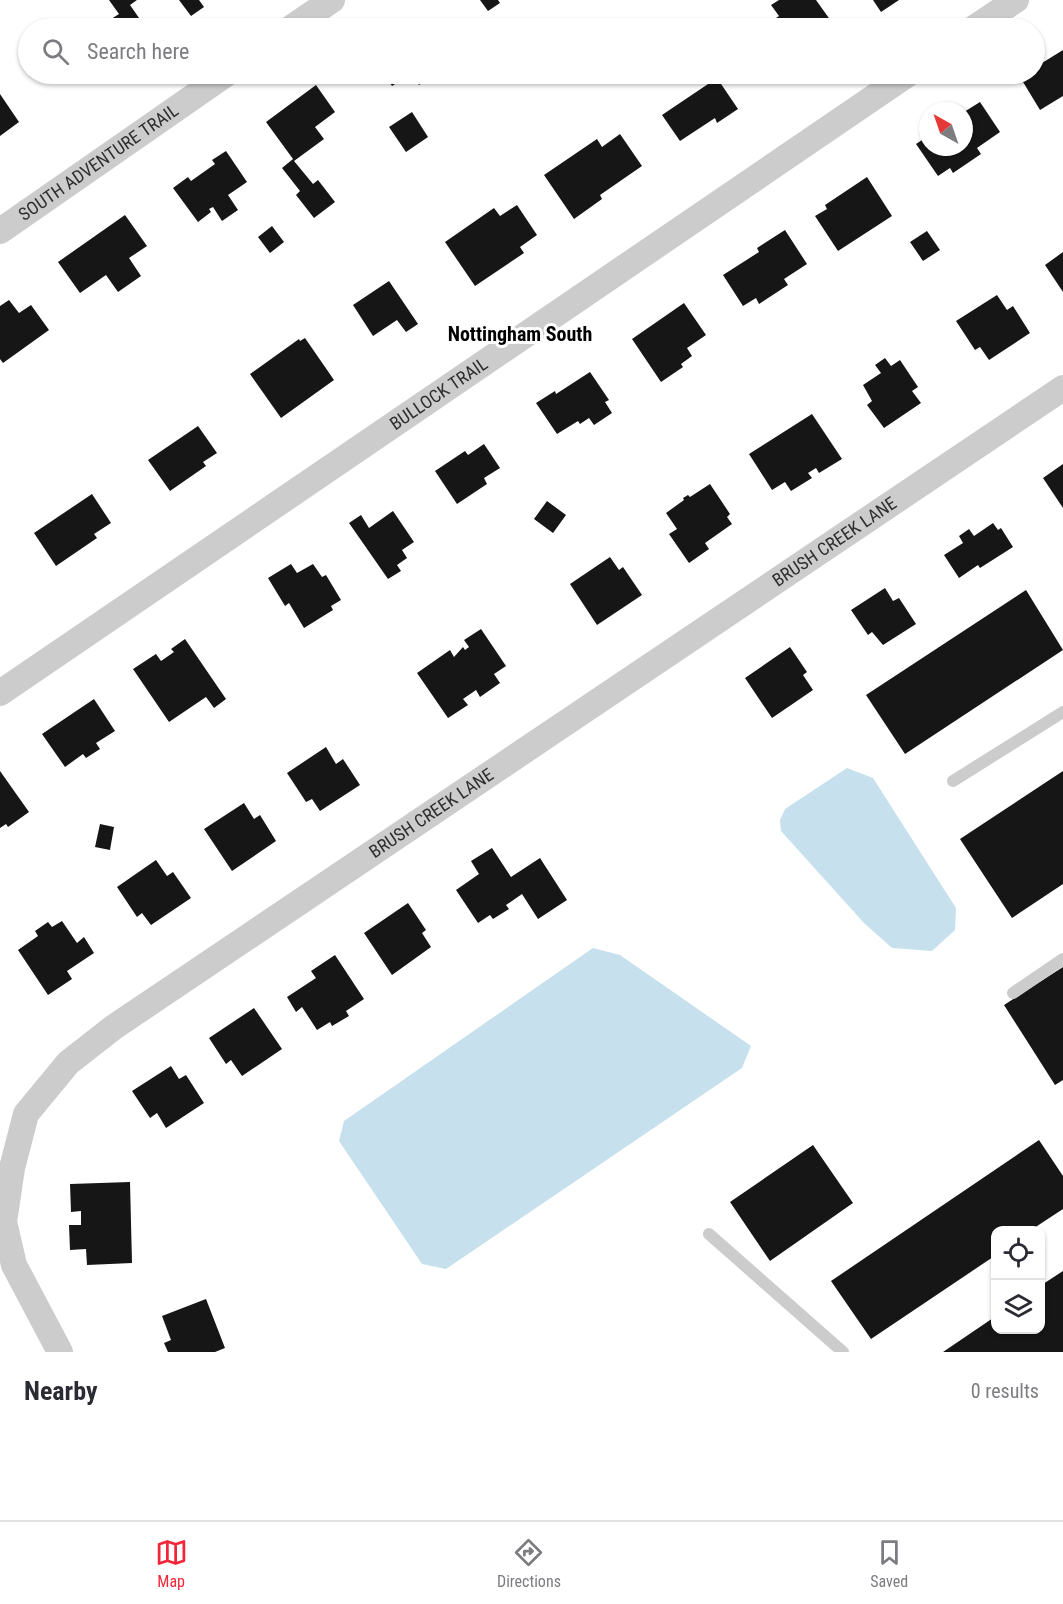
<!DOCTYPE html>
<html lang="en">
<head>
<meta charset="utf-8">
<style>
	:root { --surface:#fff; --page:#f2f2f3; --text:#2b2b33; --muted:#7c7c81; --line:#e1e1e2; --accent:#f22639 }
	body { margin:0; font-family:"Roboto Condensed",sans-serif; background:var(--page); color:var(--text) }
	.controls { position:absolute; right:18px; bottom:18px; display:grid; overflow:hidden; border-radius:12px; box-shadow:0 2px 4px #0004 }
	.controls button { width:54px; height:54px; display:grid; place-items:center; padding:0; border:0; border-bottom:2px solid var(--line); background:var(--surface); color:var(--text); font:30px sans-serif }
	.compass { position:absolute; left:919px; top:102px; width:54px; height:54px; border-radius:50%; background:var(--surface); box-shadow:0 2px 4px #0004; rotate:320deg }
	.list { margin:0; padding:0; list-style:none }
	h2 { display:flex; justify-content:space-between; align-items:center; height:78px; margin:0; padding:0 24px; font-size:26px }
	h2 small { font-size:20px; font-weight:400; color:var(--muted) }
	.icon { flex:none; width:33px; height:33px; fill:none; stroke:currentColor; stroke-width:2; stroke-linecap:round; stroke-linejoin:round }
	.map { position:relative; flex:none; width:1063px; height:1352px; overflow:hidden }
	.search { position:absolute; background:var(--surface); box-shadow:0 2px 4px #0004; left:18px; right:18px; top:18px; height:66px; display:flex; align-items:center; gap:15px; box-sizing:border-box; padding:0 21px; border-radius:33px; color:var(--muted); font-size:22px }
	.sheet { height:168px; background:var(--surface) }
	nav { display:flex; justify-content:space-around; align-items:center; box-sizing:border-box; height:84px; border-top:2px solid var(--line); background:var(--surface); font-size:16px; color:var(--muted) }
	nav a { display:grid; justify-items:center; gap:3px }
	nav .on { color:var(--accent) }
	.map>svg:first-child { display:block }
</style>
</head>
<body>
<div class="map">
<svg width="1063" height="1352" viewBox="0 0 1063 1352">
	<rect width="100%" height="100%" fill="#fff"/>
	<path fill="#c7e0ee" d="M847,768L873,778L956,908L955,930L932,951L892,948L864,923L781,831L780,820L785,809Z
		M593,948L620,955L751,1046L742,1068L446,1269L422,1264L339,1141L344,1121Z"/>
	<path fill="#161616" d="M109,0H137L130,5L146,28H97L119,14Z
		M179,0H199L204,7L191,16Z
		M480,0H498L500,3L488,11Z
		M779,0H816L836,28H761L779,16L771,5Z
		M873,0H899L881,12Z
		M1063,50V96L1040,110L1020,77L1026,74H1034V68Z
		M384,74H436L419,85L411,74L392,86Z
		M717,78L738,109L717,123L715,118L680,141L662,115Z
		M316,85L335,112L315,127L324,139L294,161L313,184L318,180L335,202L314,218L296,195L300,191L282,168L293,159L266,122Z
		M0,94L19,122L0,136Z
		M980,102L1000,132L977,148L981,154L953,173L950,168L938,176L916,144L928,136V147H964V112Z
		M412,112L428,137L406,152L389,127Z
		M620,134L642,166L600,195L602,199L574,219L544,175L597,139L602,147Z
		M226,151L247,182L228,195L238,210L222,221L213,207L209,209L211,212L198,222L173,188L188,177L191,181L215,164L212,160Z
		M867,177L892,216L838,251L815,216L827,209L825,205Z
		M517,205L537,235L520,247L524,253L475,286L445,242L494,208L500,216Z
		M125,215L147,246L129,258L141,276L118,292L106,275L80,293L58,262Z
		M272,226L284,242L270,253L258,237Z
		M785,230L807,264L784,279L788,285L759,304L756,298L743,306L723,275L759,252L757,248Z
		M927,231L940,250L923,261L910,242Z
		M1063,252V292L1045,265Z
		M389,281L418,324L406,332L397,320L373,336L353,305Z
		M997,295L1007,310L1013,306L1030,333L989,360L980,347L975,350L956,321Z
		M9,300L19,313L31,305L49,330L3,363L0,359V306Z
		M684,303L706,335L687,348L692,356L681,364L683,367L661,382L632,339Z
		M305,338L334,380L281,418L250,374L299,339L300,341Z
		M885,358L891,366L900,360L918,387L912,391L921,403L884,428L867,405L872,401L863,385L881,373L875,365Z
		M590,372L609,400L605,402L612,413L594,425L589,418L580,424L578,421L557,434L536,403L555,391L556,394Z
		M812,414L842,459L819,473L816,468L808,473L812,478L791,491L785,482L772,490L749,454Z
		M198,426L217,453L203,462L206,466L170,491L148,460Z
		M484,444L500,468L484,478L487,484L457,504L435,471L465,451L468,455Z
		M1063,464V508L1043,478Z
		M710,484L730,514L727,517L732,524L705,543L709,549L689,563L669,534L677,529L666,513L684,500L683,498L688,495L690,497Z
		M92,494L111,523L94,534L97,538L56,566L34,533Z
		M547,501L566,515L553,533L534,519Z
		M393,511L414,542L402,550L407,558L397,565L401,571L388,579L349,523L361,515L369,528Z
		M993,523L998,530L1001,528L1013,547L980,568L978,565L959,578L944,555L963,543L959,536L969,529L974,536Z
		M610,557L619,570L623,567L642,595L597,625L570,584Z
		M291,564L297,573L313,564L322,577L326,575L341,600L331,606L333,610L304,628L289,603L285,606L268,578Z
		M885,588L893,601L899,598L916,624L883,645L872,632L868,635L851,610Z
		M1026,590L1063,650L905,754L866,695Z
		M481,629L506,666L494,674L500,683L480,697L476,690L463,699L468,705L448,718L417,673L450,650L454,657L463,647L465,650L469,647L464,640Z
		M185,639L226,699L214,708L206,697L169,722L133,669L156,654L161,661L174,652L171,649Z
		M790,647L807,672L803,675L813,690L772,718L745,678Z
		M94,699L115,731L96,743L100,749L86,758L83,754L65,767L42,734Z
		M326,747L336,764L343,759L360,785L320,811L312,799L306,802L287,773Z
		M0,771L29,812L8,827L6,824L0,828Z
		M1063,771V884L1012,918L960,839Z
		M244,803L254,819L260,815L276,841L232,871L204,829Z
		M100,824L114,827L110,850L95,847Z
		M492,848L511,877L540,858L567,900L538,919L522,894L506,905L509,909L493,919L490,915L478,923L456,890L479,874L471,861Z
		M156,860L167,876L173,872L191,898L151,925L142,913L137,917L117,887Z
		M408,903L426,930L422,933L431,947L392,975L364,933Z
		M62,921L77,943L84,937L94,953L67,971L72,979L48,995L18,950L38,936L35,931L48,922L52,927Z
		M335,955L364,999L346,1011L349,1016L332,1026L330,1022L317,1030L302,1007L296,1012L287,997L316,978L311,971Z
		M1063,967V1080L1055,1085L1004,1005Z
		M254,1008L282,1049L242,1076L231,1060L226,1064L209,1038Z
		M171,1066L179,1079L186,1075L204,1103L166,1128L157,1113L150,1118L132,1091Z
		M1039,1140L1063,1176V1209L1031,1230H996V1255L871,1339L831,1281Z
		M813,1145L853,1203L770,1261L730,1202Z
		M130,1182L132,1263L87,1265L86,1249L70,1250L69,1225H81V1211L71,1212L70,1184Z
		M1063,1271V1352H943L996,1316V1330H1040V1286Z
		M206,1299L225,1348L215,1352H168L164,1343L171,1340L162,1316Z"/>
	<g fill="none" stroke-linecap="round" stroke-linejoin="round">
		<path stroke="#ccc" stroke-width="12" d="M953,781L1063,712
			M1013,993L1063,959
			M709,1234L843,1352"/>
		<g stroke="#ccc" stroke-width="26">
			<path d="M291,28L332,0"/>
			<path d="M974,28L1016,0"/>
			<path id="s1" d="M0,231L226,74"/>
			<path id="s2" d="M0,693L908,74"/>
			<path id="s3" d="M60,1352L14,1265L4,1222L12,1168L26,1114L68,1063L114,1027L1063,388"/>
		</g>
	</g>
	<g text-anchor="middle" stroke-width="6" stroke-linejoin="round" paint-order="stroke">
		<g font-size="18" fill="#2f2f2f" stroke="#fff">
			<text dy="6" stroke="none"><textPath href="#s1" startOffset="120">SOUTH ADVENTURE TRAIL</textPath></text>
			<text dy="6" stroke="none"><textPath href="#s2" startOffset="531">BULLOCK TRAIL</textPath></text>
			<text dy="6" stroke="none"><textPath href="#s3" startOffset="1246">BRUSH CREEK LANE</textPath></text>
			<text dy="6" stroke="none"><textPath href="#s3" startOffset="760">BRUSH CREEK LANE</textPath></text>
		</g>
		<g font-size="20" font-weight="bold" fill="#000" stroke="#fff">
			<text x="520" y="341">Nottingham South</text>
		</g>
	</g>
</svg>
<div class="controls">
<button><svg class="icon" aria-label="locate" viewBox="0 0 24 24"><circle cx="12" cy="12" r="6"/><path d="M12 2v4M12 18v4M2 12h4M18 12h4"/></svg></button>
<button><svg class="icon" aria-label="layers" viewBox="0 0 24 24"><path d="M12 4l9 5-9 5-9-5zM3 14l9 5 9-5"/></svg></button>
</div>
<svg class="compass" viewBox="-18 -18 36 36"><path d="M0-13l5 13h-10z" fill="#e53935"/><path d="M0 13l5-13h-10z" fill="#7c7c81"/></svg>
<div class="search"><svg class="icon" aria-label="search" viewBox="0 0 24 24"><circle cx="10" cy="10" r="6"/><path d="M15 15l6 6"/></svg>Search here</div>
</div>
<section class="sheet">
<h2>Nearby<small>0 results</small></h2>
<ul class="list">
</ul>
</section>
<nav>
<a class="on"><svg class="icon" aria-label="map" viewBox="0 0 24 24"><path d="M3 6l6-2 6 2 6-2v14l-6 2-6-2-6 2zM9 4v14M15 6v14"/></svg>Map</a>
<a><svg class="icon" aria-label="directions" viewBox="0 0 24 24"><path d="M12 3l9 9-9 9-9-9zM9 14v-3h6M13 9l2 2-2 2"/></svg>Directions</a>
<a><svg class="icon" aria-label="saved" viewBox="0 0 24 24"><path d="M7 4h10v16l-5-4-5 4z"/></svg>Saved</a>
</nav>
</body>
</html>
